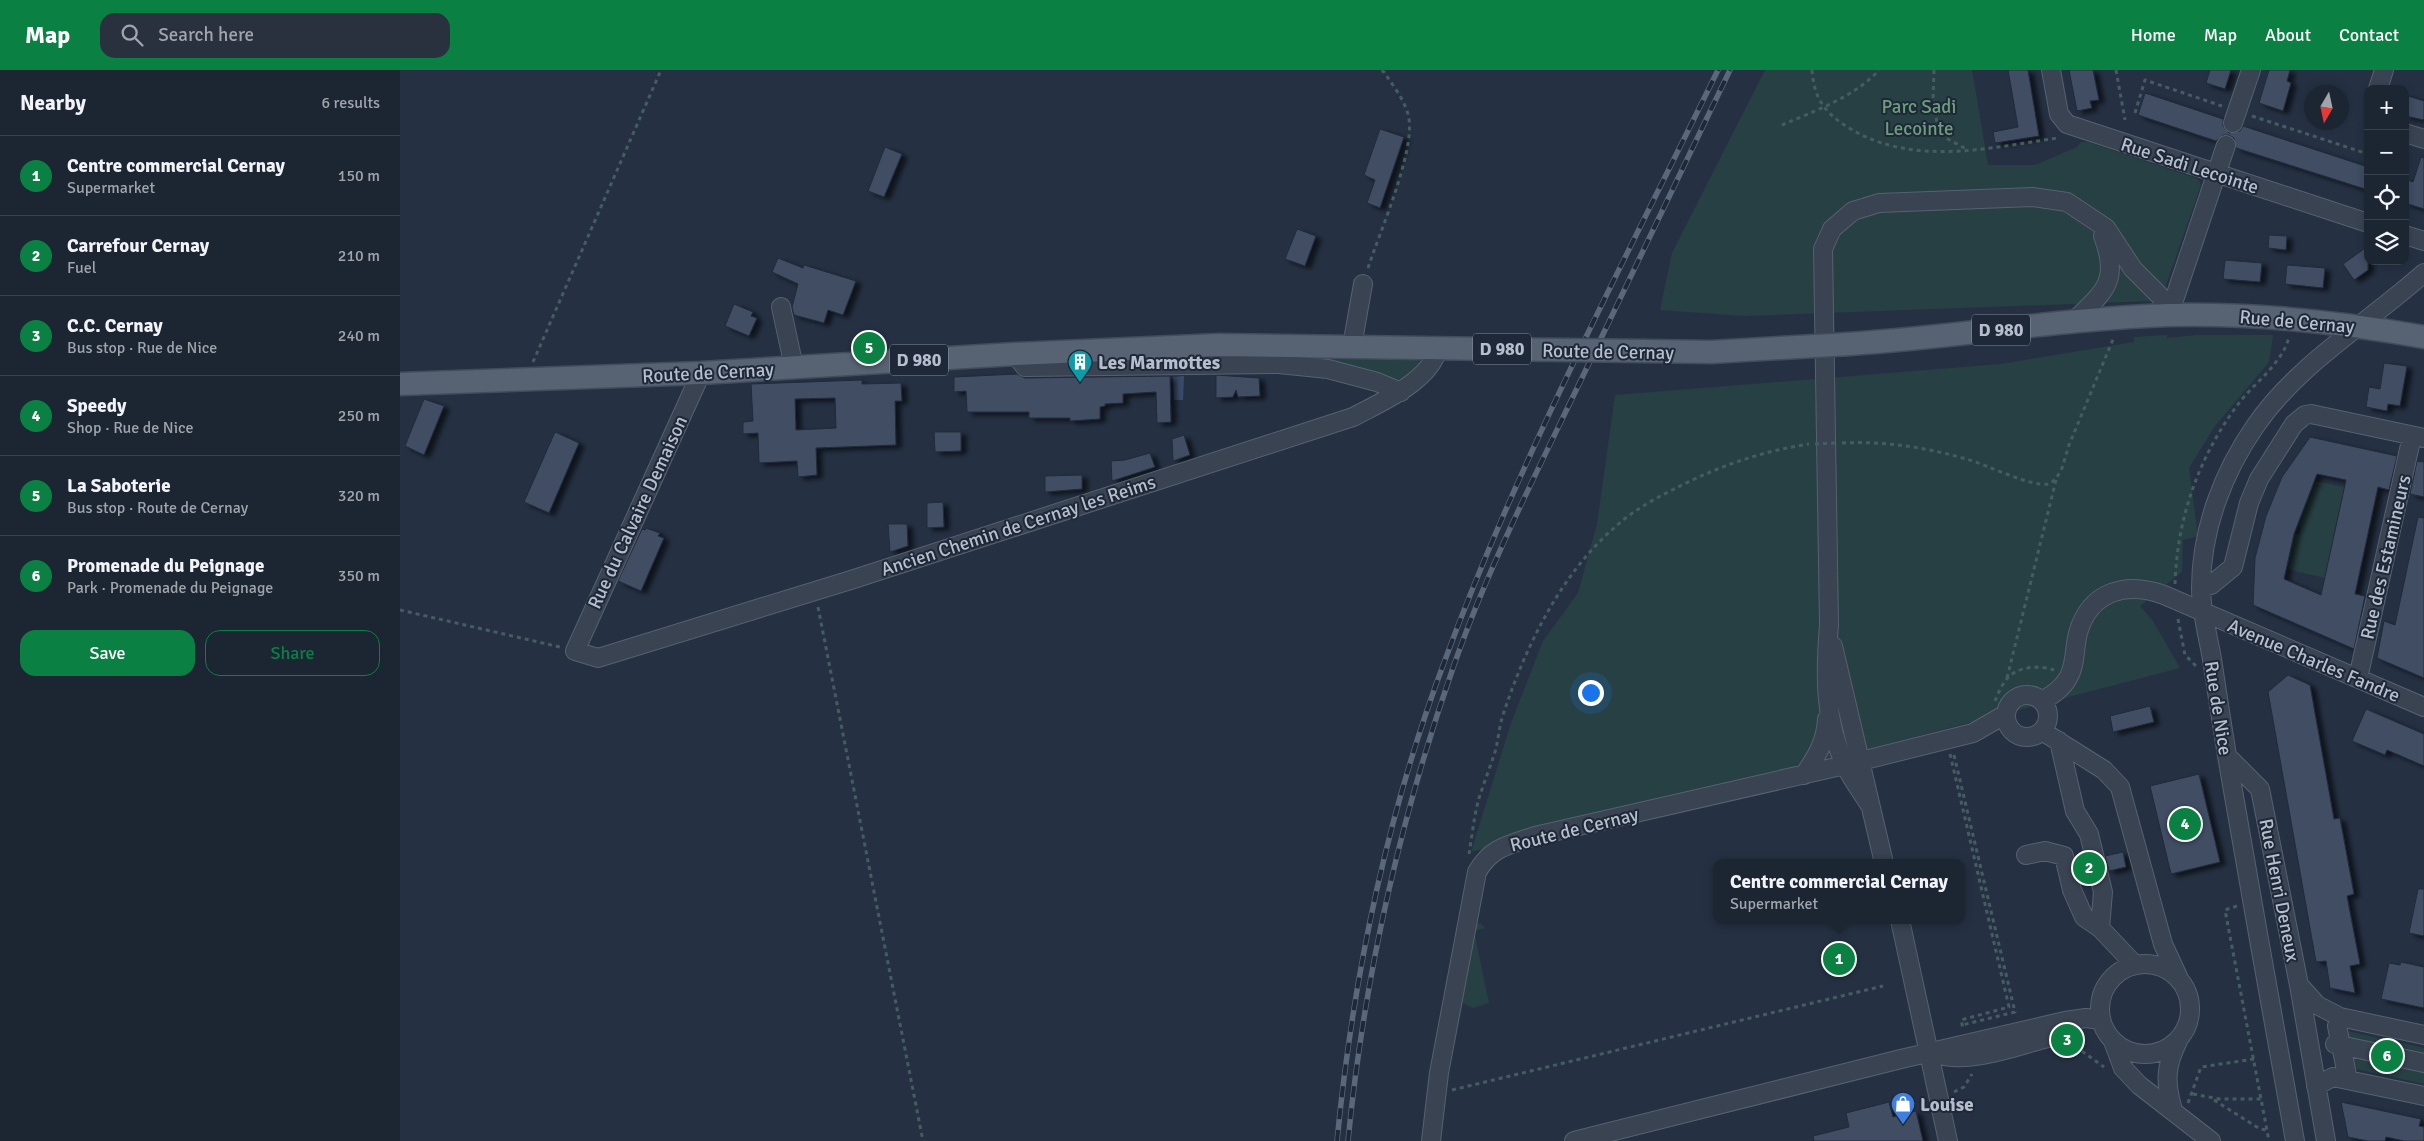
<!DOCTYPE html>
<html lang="en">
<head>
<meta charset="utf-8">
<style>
	:root { --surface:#1c2532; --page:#29313e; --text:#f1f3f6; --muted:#a0a5ac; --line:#3a424d; --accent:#0b8043 }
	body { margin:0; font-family:Signika,sans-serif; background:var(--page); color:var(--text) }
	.controls { position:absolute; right:15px; top:15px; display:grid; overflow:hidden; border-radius:10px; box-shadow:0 2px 8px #0003 }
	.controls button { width:45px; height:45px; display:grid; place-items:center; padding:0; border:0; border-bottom:1px solid var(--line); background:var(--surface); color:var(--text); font:25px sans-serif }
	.compass { position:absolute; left:1904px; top:15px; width:45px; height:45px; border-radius:50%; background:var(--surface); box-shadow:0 2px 8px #0003; rotate:189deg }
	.you { position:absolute; left:1190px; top:622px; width:18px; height:18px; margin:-12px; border:4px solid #fff; border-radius:50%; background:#1a73e8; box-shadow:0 0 0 8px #1a73e833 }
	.badge { display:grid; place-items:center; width:32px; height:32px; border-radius:50%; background:var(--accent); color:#fff; font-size:16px; font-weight:700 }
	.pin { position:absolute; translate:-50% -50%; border:2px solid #fff; box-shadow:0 1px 5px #0006 }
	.popup { position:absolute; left:1313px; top:789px; width:252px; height:65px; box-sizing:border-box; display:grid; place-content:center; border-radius:10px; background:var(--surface); filter:drop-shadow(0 1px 4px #0005); font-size:16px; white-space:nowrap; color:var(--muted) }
	.popup b { font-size:19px; color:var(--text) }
	.popup::after { content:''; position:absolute; left:50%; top:100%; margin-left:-10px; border:10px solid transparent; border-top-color:var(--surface) }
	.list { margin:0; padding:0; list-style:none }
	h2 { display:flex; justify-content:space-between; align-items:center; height:65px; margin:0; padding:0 20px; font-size:21px }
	h2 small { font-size:16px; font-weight:400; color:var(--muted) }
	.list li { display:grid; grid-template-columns:32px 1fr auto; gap:15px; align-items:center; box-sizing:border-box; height:80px; padding:0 20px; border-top:1px solid var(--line) }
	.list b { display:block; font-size:19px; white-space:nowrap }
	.list p { margin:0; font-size:16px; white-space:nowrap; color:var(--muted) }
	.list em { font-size:16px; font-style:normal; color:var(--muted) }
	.actions { display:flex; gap:10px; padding:15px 20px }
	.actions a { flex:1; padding:11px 0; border:1px solid var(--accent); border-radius:15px; text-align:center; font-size:18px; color:var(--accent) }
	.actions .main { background:var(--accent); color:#fff }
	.icon { flex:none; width:28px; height:28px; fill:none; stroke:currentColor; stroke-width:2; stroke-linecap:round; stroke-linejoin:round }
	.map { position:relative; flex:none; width:2024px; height:1071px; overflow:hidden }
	header { display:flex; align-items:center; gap:30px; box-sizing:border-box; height:70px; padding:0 25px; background:var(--accent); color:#fff }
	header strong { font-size:24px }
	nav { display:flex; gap:28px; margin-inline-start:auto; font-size:18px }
	.search { width:350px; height:45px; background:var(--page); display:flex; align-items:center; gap:12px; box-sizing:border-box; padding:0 18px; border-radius:15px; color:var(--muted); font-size:19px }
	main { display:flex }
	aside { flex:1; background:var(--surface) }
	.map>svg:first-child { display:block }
</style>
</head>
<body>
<header>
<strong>Map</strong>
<div class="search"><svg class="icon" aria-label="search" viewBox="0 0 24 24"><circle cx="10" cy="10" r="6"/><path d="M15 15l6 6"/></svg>Search here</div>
<nav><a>Home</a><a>Map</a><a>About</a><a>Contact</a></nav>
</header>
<main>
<aside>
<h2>Nearby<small>6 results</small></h2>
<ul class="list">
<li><span class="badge">1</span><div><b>Centre commercial Cernay</b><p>Supermarket</p></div><em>150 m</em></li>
<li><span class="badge">2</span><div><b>Carrefour Cernay</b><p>Fuel</p></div><em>210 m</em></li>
<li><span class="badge">3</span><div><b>C.C. Cernay</b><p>Bus stop · Rue de Nice</p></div><em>240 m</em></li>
<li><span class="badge">4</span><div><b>Speedy</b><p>Shop · Rue de Nice</p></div><em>250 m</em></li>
<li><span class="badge">5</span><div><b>La Saboterie</b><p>Bus stop · Route de Cernay</p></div><em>320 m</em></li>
<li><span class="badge">6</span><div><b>Promenade du Peignage</b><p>Park · Promenade du Peignage</p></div><em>350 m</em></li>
</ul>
<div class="actions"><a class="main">Save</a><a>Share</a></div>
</aside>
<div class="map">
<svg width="2024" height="1071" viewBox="0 0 2024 1071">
	<defs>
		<filter id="shadow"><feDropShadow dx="5.5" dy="3" stdDeviation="2.5" flood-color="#0009"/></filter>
	</defs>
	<rect width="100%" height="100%" fill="#253143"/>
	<path fill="#274044" d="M1365,0H1572L1588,95H1635L1677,77L1681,72H1688L1798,109L1801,115L1763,224L1753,231L1344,246L1260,240L1272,183Z
		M1767,265V268L1796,265H1873L1869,292L1815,356L1789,398L1798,466L1783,470L1782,502L1740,536L1753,551L1780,598L1071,782L1111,653L1143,571L1178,523L1197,454L1215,325L1601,294L1734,272V267Z
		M1014,288L1019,291V299L1011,305L996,310L906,290Z
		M1914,411L1949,418L1925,508L1886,499L1894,464L1900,465L1901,457L1898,456Z
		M1080,853L1085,858L1074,861L1089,933L1073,938L1058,931L1073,854Z
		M1947,961L2024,978V1014L1957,999L1953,996Z"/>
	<path fill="#384b6b" d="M784,306L783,330H774L773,307Z"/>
	<path fill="#404e63" stroke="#202a3a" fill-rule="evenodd" filter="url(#shadow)" d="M1608,0H1628L1639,66L1595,73L1593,62L1618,57Z
		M1669,0H1693L1699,30L1690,31L1692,38L1677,41Z
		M1810,0H1831L1825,19L1806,13Z
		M1869,0H1890L1887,11L1891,13L1883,41L1859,33Z
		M1745,23L1823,49V56L1829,63L1840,61L1843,56L1968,97V120L1836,78L1834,68L1829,65H1823L1816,71L1738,45Z
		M2005,25L2024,31V50L2005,46Z
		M980,59L1004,67L980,138L967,133L975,110L964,105Z
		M485,77L502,84L484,127L468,121Z
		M2021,87L2024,88V139L2005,133V109L2013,112Z
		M897,159L916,166L905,196L885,189Z
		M1869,165L1887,166L1886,180L1868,178Z
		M1968,176V200L1954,210L1943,194Z
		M378,188L403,198L404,195L456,211L443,245L428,240L424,253L394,245L392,237L398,214L372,202Z
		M1825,190L1862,193L1860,212L1823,209Z
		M1887,195L1925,198L1923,218L1885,214Z
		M334,234L353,242L351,246L357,248L349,266L325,256Z
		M1984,293L2007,296L2000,336L1988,334L1987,341L1966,337L1969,317L1980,319Z
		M617,304L625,308L770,306L771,352L757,353L756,322L723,324V333L705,334V336L700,337V349L670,351V348H629V342H567L566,321L554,322V307Z
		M816,305L859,308L860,326L838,327L836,320L833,327L816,328Z
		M462,310V314L501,313L502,331H495L496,375L416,378L417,405L398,407L397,391L359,393L358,363L343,364V352L353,351L351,314ZM435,328L436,358L396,360L395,329Z
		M24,329L44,336L24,385L5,376Z
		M155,362L179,373L149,443L124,432Z
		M534,362H561V381L535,382Z
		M784,365L790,385L773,391L772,369Z
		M1910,367L1997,386L1989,420L1978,417L1955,524L1965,526L1954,579L1853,535L1855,488L1866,446L1882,407ZM1917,404L1946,410L1921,525L1884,509L1894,464Z
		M750,383L755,397L712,411L711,391L725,390Z
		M2017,391L2024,392V427L2010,424Z
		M682,405V419L645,422V406Z
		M543,432L544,457L527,458V433Z
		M2018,447L2024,448V608L1977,588L1984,551L1995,555Z
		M488,454H507L508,476L490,482Z
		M246,458L260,463L258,466L264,468L241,521L218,511L242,459L245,460Z
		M1888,605L1910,615L1934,749L1940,748L1954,824L1947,826L1960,894L1950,896L1955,923L1930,918L1926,891L1916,892L1868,622Z
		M1750,636L1754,652L1713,662L1710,646Z
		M1966,639L2024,664V696L1987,680L1985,685L1952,671Z
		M1799,704L1820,792L1771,804L1750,716Z
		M1723,782L1726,797L1709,801L1705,786Z
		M1685,791L1688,805L1680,807L1677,793Z
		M2018,819H2024V866L2009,863Z
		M2001,892L2024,897V938L1981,929L1989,893L2000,895Z
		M1489,1032L1493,1047L1516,1041L1523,1071H1414L1413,1066L1449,1057L1446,1043Z
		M1941,1032L2021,1049L2019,1056L2024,1057V1071H2004L1986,1067L1985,1071H1968L1948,1067Z"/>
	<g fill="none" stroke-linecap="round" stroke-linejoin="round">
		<defs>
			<path id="minor" d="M1651,0L1659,44L1667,54L1968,153
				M1978,19L1984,0
				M1833,53L1851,0
				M2005,63L2024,69
				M2005,165L2024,171
				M381,237L394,297
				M1769,245L1826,75
				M1674,251C1705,221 1720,211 1703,166
				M952,276L963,214
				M615,284L625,297L879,294L928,299L977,312L1001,322
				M301,303L175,581L198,588L454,509L953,347C981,332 1031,311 1038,278
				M1801,518L1811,515L1833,497L1849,433L1859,409L1894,354L1905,345L1911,344L2024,368
				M1433,576L1484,793
				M1958,608L2012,366
				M1606 646a21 21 0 1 1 42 0a21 21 0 1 1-42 0Z
				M1642,631C1652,625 1662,619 1668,608C1676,595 1674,578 1678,563C1690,521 1726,511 1764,525L2024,637
				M1642,661L1704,700L1720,717L1763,874L1780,911
				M1659,671L1675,741L1689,764L1703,822L1700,858L1735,895
				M1827,686L1860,719L1899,915L1926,1071
				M1404,705C1417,686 1426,671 1427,649
				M1469,734C1461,721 1451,708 1445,695C1424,650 1425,603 1429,555L1423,179L1432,159L1453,141L1479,133L1632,127L1667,132L1706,158L1733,199L1761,227L1769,245
				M1626,785L1645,781L1664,786L1672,820L1684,847L1700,858
				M1500,850L1548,1071
				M1700 939a45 45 0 1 1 90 0a45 45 0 1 1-90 0Z
				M1899,915L1917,935L1940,947L2024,965
				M1940,947L1937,956L1948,1010
				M1713,971L1723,998L1739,1015L1811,1071
				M1935,974L2024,993
				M1536,984C1570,995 1618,975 1652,967
				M1916,1016L1933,1007L2024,1026
				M1773,1040C1765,1013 1765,997 1778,971
				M1031,1071L1039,1003L1077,802C1091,777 1109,775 1135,766L1445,695L1573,663L1606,644
				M1174,1071L1501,989L1665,951L1686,948L1701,950
				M1895,1071C1873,950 1852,830 1831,709C1824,669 1818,629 1812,589C1808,566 1801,541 1801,518C1801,460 1823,402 1856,355C1899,293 1968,253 2024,203"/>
			<path id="major" d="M1433,275C1545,269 1656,249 1768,245C1853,243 1940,252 2024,267
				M1246,281L1311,282L1415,276
				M0,314L301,303L615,284L819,275L1166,280"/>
		</defs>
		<use href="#minor" stroke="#576170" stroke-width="20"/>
		<use href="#major" stroke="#434c5c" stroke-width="25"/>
		<path stroke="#455d60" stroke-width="3" stroke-dasharray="4 4" stroke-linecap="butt" d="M1412,0C1414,29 1425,43 1449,58C1513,97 1588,78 1658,68
			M1534,0L1533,30L1537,53L1546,68L1568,80
			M1716,0L1725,50
			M1735,43L1745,10L1822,36
			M1852,46L1968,84
			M1382,55C1414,41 1455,27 1479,0
			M968,198C980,161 1014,85 1009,49C1006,31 993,16 984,2L980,0
			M133,292L261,0
			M1442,373C1484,371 1525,377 1566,389C1589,395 1629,417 1649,414L1656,409L1662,398L1669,375L1714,267
			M1775,514C1777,448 1799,386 1839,333C1855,312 1882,294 1889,267
			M418,537L523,1071
			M0,540L160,577
			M1778,549L1785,585L1796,596
			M1607,608L1656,410
			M1595,631C1598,624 1601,616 1606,610C1616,596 1640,595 1654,600
			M1550,684L1609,937L1561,950L1563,958
			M1554,685L1615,942L1562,955
			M1069,784C1072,766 1074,746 1079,728C1084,713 1090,697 1095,682C1098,671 1099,659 1102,648C1124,580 1159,506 1214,458C1234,439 1260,426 1284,414C1325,394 1364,381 1409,374
			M1837,836L1825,840L1869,1071
			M1659,983L1679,979L1704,997
			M1052,1020L1483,916
			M1554,1022L1564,1017L1572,1004
			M1793,1024L1820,1029H1861
			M1814,1030L1860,1059L1867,1060
			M1788,1033L1801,997L1854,989"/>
		<use href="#minor" stroke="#394352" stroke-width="18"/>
		<use href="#major" stroke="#576272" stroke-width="22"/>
		<defs>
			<path id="rail" d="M937,1071C953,907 987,744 1045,590C1120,387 1223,194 1318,0
				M948,1071C964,908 1000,749 1054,595C1085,506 1127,422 1168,337C1222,225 1276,112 1330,0"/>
		</defs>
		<use href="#rail" stroke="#5b677a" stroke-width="5.5"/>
		<use href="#rail" stroke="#1e2838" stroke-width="4" stroke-dasharray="11" stroke-linecap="butt"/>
		<defs>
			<path id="major-bridge" d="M1415,276L1433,275
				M1166,280L1246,281"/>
		</defs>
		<use href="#major-bridge" stroke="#434c5c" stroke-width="25" stroke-linecap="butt"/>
		<path stroke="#455d60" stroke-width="3" stroke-dasharray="4 4" stroke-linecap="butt" d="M1415,374L1435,373"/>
		<use href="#major-bridge" stroke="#576272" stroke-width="22"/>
	</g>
	<defs>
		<symbol id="building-pin" viewBox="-11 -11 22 30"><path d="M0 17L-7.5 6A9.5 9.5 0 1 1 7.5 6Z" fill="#0f9aa8" stroke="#1e2838"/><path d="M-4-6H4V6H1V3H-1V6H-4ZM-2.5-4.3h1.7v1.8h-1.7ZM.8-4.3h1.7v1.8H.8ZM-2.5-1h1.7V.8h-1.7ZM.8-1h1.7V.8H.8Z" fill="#fff"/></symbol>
		<symbol id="shop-pin" viewBox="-11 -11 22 30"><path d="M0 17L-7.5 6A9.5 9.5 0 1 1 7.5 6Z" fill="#3f7fe0" stroke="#1e2838"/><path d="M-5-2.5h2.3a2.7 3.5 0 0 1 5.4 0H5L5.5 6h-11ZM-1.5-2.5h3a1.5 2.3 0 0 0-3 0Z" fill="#fff"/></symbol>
	</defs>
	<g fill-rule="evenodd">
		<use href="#building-pin" x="666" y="278" width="28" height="38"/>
		<use href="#shop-pin" x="1489" y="1020" width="28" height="38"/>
	</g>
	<g text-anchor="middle" stroke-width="4" stroke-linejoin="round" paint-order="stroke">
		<g fill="#1e2838" stroke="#8891a0" stroke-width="1">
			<rect x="1572" y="244.5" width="58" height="31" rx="4"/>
			<rect x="1073" y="263.5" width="58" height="31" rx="4"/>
			<rect x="490" y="274.5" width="58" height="31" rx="4"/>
		</g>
		<g font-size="18" font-weight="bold" fill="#b6becc">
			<text x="1601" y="266">D 980</text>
			<text x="1102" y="285">D 980</text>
			<text x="519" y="296">D 980</text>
		</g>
		<g font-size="19" fill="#6c9f79" stroke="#1e2838">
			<text x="1519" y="43">Parc Sadi<tspan x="1519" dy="22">Lecointe</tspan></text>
		</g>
		<g font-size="19" fill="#b6becc" stroke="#1e2838">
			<text transform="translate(1790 95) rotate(18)" y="7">Rue Sadi Lecointe</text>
			<text transform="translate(1897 251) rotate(5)" y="7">Rue de Cernay</text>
			<text transform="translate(1208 281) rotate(1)" y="7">Route de Cernay</text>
			<text transform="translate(308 302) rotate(-3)" y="7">Route de Cernay</text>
			<text transform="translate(237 442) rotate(-65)" y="7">Rue du Calvaire Demaison</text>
			<text transform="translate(618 455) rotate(-18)" y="7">Ancien Chemin de Cernay les Reims</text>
			<text transform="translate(1985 487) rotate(-77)" y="7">Rue des Estamineurs</text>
			<text transform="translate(1914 590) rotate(23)" y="7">Avenue Charles Fandre</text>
			<text transform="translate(1819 638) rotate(81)" y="7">Rue de Nice</text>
			<text transform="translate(1174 759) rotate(-14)" y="7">Route de Cernay</text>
			<text transform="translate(1880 820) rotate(79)" y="7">Rue Henri Deneux</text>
		</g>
		<g font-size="19" font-weight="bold" fill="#b6becc" stroke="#1e2838" text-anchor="start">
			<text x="698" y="299">Les Marmottes</text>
			<text x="1520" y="1041">Louise</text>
		</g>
	</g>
</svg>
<div class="controls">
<button>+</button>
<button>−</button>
<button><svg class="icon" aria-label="locate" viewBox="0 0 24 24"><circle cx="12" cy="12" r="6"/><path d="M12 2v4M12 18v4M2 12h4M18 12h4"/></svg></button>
<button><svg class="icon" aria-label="layers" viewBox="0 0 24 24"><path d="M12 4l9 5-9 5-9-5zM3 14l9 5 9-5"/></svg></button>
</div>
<svg class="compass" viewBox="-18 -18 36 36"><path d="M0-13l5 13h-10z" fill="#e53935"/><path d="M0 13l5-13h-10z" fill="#a0a5ac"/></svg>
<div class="you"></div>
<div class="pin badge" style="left:1439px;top:889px">1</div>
<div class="popup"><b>Centre commercial Cernay</b>Supermarket</div>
<div class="pin badge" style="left:1689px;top:798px">2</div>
<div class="pin badge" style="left:1667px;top:970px">3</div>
<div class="pin badge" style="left:1785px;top:754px">4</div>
<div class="pin badge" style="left:469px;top:278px">5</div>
<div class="pin badge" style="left:1987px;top:986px">6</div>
</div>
</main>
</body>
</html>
